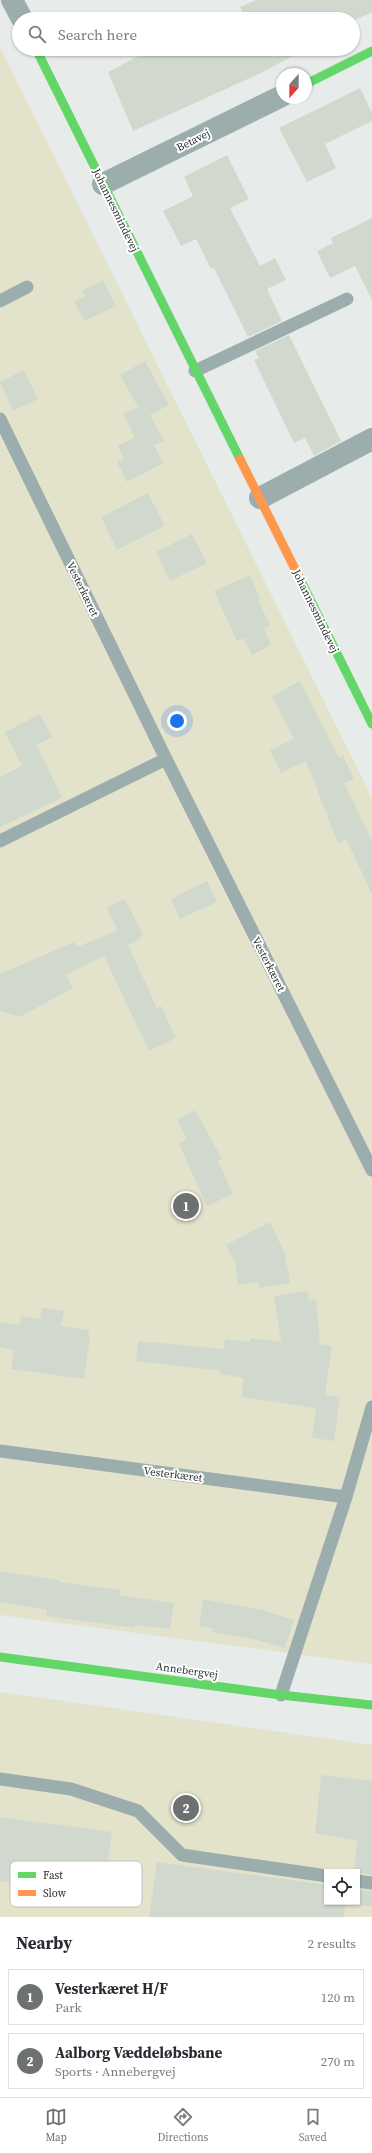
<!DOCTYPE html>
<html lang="en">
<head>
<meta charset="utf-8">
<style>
	:root { --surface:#fff; --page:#f7f7f7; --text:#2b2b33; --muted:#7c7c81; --line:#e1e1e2; --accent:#6d716f }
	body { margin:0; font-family:"Source Serif 4",serif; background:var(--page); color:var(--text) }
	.controls { position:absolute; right:12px; bottom:12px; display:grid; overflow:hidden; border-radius:0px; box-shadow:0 1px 3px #0004 }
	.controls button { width:36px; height:36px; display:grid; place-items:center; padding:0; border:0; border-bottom:1px solid var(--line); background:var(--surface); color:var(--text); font:20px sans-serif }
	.compass { position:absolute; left:276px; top:68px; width:36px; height:36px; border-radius:50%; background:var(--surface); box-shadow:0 1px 3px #0004; rotate:201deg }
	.you { position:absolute; left:177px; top:721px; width:14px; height:14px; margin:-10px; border:3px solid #fff; border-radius:50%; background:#1a73e8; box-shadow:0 0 0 6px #1a73e833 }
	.badge { display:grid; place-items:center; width:26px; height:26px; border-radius:50%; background:var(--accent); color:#fff; font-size:13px; font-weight:700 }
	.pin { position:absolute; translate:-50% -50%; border:2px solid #fff; box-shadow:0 1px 4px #0006 }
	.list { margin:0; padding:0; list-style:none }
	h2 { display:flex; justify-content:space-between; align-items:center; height:52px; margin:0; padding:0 16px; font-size:17px }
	h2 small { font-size:13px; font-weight:400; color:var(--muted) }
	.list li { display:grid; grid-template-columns:26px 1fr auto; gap:12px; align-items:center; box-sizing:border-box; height:56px; margin:0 8px 8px; padding:0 8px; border:1px solid var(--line); border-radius:0px }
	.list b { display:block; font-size:15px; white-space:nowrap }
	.list p { margin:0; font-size:13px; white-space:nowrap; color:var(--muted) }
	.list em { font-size:13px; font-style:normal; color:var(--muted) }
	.icon { flex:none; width:22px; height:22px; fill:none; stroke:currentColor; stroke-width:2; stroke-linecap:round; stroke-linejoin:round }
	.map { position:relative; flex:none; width:372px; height:1917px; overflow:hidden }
	.search { position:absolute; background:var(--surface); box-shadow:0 1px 3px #0004; left:12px; right:12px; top:12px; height:44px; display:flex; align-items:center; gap:10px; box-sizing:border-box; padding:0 14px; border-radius:22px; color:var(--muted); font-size:15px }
	.sheet { height:180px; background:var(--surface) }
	nav { display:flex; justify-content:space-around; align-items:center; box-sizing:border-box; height:56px; border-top:1px solid var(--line); background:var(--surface); font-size:11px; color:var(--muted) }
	nav a { display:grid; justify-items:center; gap:2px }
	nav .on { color:var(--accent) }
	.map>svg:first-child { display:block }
</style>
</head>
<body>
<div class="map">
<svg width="372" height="1917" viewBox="0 0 372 1917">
	<rect width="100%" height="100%" fill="#e7ebe9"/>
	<path fill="#e3e3cc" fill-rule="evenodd" d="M0,47L372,798V1664L0,1615Z
		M0,1692L372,1745V1917H0ZM327,1872H357V1902H327Z"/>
	<path fill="#d1d9cf" d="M256,0H372V12L353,21V19H246L240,7Z
		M152,49H306L259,74L133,131L108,72Z
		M360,88L372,113V121L325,144L336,168L307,182L279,128Z
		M227,155L249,199L230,208L260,266L275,258L286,280L267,289L282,321L248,337L214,268L211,269L196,239L181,246L163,211L193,196L184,177Z
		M372,218V300L355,266L330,278L317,251L333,243L331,238Z
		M103,280L116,306L84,321L74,301L85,296L82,291Z
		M289,335L341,441L314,456L305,438L294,443L254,360L259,358L255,351Z
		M145,361L169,405L150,415L164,441L154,445L163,463L127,482L117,462L124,459L118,446L135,437L123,414L138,407L120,375Z
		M24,370L38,399L13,411L0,382Z
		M148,493L165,526L117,550L101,517Z
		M192,534L207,563L170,581L156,552Z
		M250,575L260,599L258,600L270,625L264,628L271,645L252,655L244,638L237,641L214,591Z
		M300,681L339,758L343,756L354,779L344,783L372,840V894L346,839L338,843L306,761L281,773L270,750L294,739L272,696Z
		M40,714L52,737L37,745L62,798L0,827V777L22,766L5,732Z
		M207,881L217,902L180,919L171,899Z
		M125,899L143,935L140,936L141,938L128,945L157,1008L161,1006L176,1038L149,1051L104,956L66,975L73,988L20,1017L0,1011V974L74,942L77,947L118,930L106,908Z
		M195,1110L222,1159L218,1161L233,1194L207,1206L179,1144L187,1139L177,1120Z
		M270,1222L285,1254L290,1283L259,1288L258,1282L238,1285L235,1263L226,1245Z
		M308,1291L309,1300L316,1299L320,1344L332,1346L325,1395L340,1397L334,1441L312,1438L316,1408L241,1397L244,1378L220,1374V1371L136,1361L138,1341L224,1349L225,1339L249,1342L250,1338L281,1342L274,1296Z
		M42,1307L64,1311L61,1326L89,1330L88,1337H90L84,1379L11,1369L14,1350L0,1347V1322L19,1325L21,1316L40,1319Z
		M0,1571L59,1580V1582L121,1590L120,1595L174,1603L170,1629L135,1625L134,1628L46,1616L47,1610L0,1602Z
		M203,1599L263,1610L294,1620L285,1648L253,1639L212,1632L213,1629L199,1626Z
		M321,1775L372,1781V1875L354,1872L357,1841L364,1842L315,1833Z
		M0,1817L112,1832L103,1895L0,1881Z
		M157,1862L327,1885V1902H345L344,1917H149Z
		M357,1889L372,1891V1907L350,1904L351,1902H357Z"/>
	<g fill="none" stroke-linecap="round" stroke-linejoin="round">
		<path stroke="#9cadad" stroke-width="13" d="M0,301L27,287
			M195,371L347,299
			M0,419L166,759L372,1170
			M0,841L166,759
			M0,1451L346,1497
			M281,1695L346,1497L372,1407
			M0,1779L71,1789L138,1811L182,1855L327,1876
			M357,1881L372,1883"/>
		<path stroke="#9cadad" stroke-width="22" d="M12,0L22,19
			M103,184L282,96
			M260,498L372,439"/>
		<path stroke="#63d668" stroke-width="9" d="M36,49L240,459
			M306,84L372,51
			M299,577L372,724
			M0,1657L281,1695L372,1705"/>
		<path stroke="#ff974d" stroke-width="9" d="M240,459L299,577"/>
	</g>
	<g text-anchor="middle" stroke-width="4" stroke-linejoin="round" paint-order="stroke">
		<g font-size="11" fill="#2c2f2d" stroke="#fff">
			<text transform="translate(193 140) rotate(-27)" y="4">Betavej</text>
			<text transform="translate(116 210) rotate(64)" y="4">Johannesmindevej</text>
			<text transform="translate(83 589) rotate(64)" y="4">Vesterkæret</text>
			<text transform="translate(316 611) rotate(64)" y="4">Johannesmindevej</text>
			<text transform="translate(269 964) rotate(63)" y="4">Vesterkæret</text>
			<text transform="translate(173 1474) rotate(7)" y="4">Vesterkæret</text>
			<text transform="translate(187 1670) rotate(8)" y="4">Annebergvej</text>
		</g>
	</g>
	<rect x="10" y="1861" width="132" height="46" rx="6" fill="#fff" stroke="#c0c1c0" stroke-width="1"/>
	<rect x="18" y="1872" width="18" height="6" fill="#63d668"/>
	<rect x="18" y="1890" width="18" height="6" fill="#ff974d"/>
	<g font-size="11" fill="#2c2f2d">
		<text x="43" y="1879">Fast</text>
		<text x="43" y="1897">Slow</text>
	</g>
</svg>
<div class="controls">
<button><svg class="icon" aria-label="locate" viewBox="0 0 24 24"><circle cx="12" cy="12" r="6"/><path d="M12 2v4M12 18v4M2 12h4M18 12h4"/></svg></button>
</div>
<svg class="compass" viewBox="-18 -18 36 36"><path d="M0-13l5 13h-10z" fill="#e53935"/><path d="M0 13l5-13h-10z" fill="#7c7c81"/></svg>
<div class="you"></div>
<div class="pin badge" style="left:186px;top:1206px">1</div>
<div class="pin badge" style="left:186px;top:1808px">2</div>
<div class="search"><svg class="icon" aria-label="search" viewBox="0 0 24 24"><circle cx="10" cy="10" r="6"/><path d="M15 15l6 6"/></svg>Search here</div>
</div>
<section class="sheet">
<h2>Nearby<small>2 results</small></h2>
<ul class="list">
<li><span class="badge">1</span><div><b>Vesterkæret H/F</b><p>Park</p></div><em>120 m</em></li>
<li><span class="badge">2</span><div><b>Aalborg Væddeløbsbane</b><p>Sports · Annebergvej</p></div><em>270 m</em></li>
</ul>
</section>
<nav>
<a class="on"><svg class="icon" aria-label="map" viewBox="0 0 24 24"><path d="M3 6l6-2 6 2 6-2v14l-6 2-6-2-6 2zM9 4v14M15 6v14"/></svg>Map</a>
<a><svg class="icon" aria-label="directions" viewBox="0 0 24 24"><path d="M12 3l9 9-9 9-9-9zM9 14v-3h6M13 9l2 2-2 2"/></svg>Directions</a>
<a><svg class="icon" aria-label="saved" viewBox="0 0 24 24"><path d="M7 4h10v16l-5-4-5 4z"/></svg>Saved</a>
</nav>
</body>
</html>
